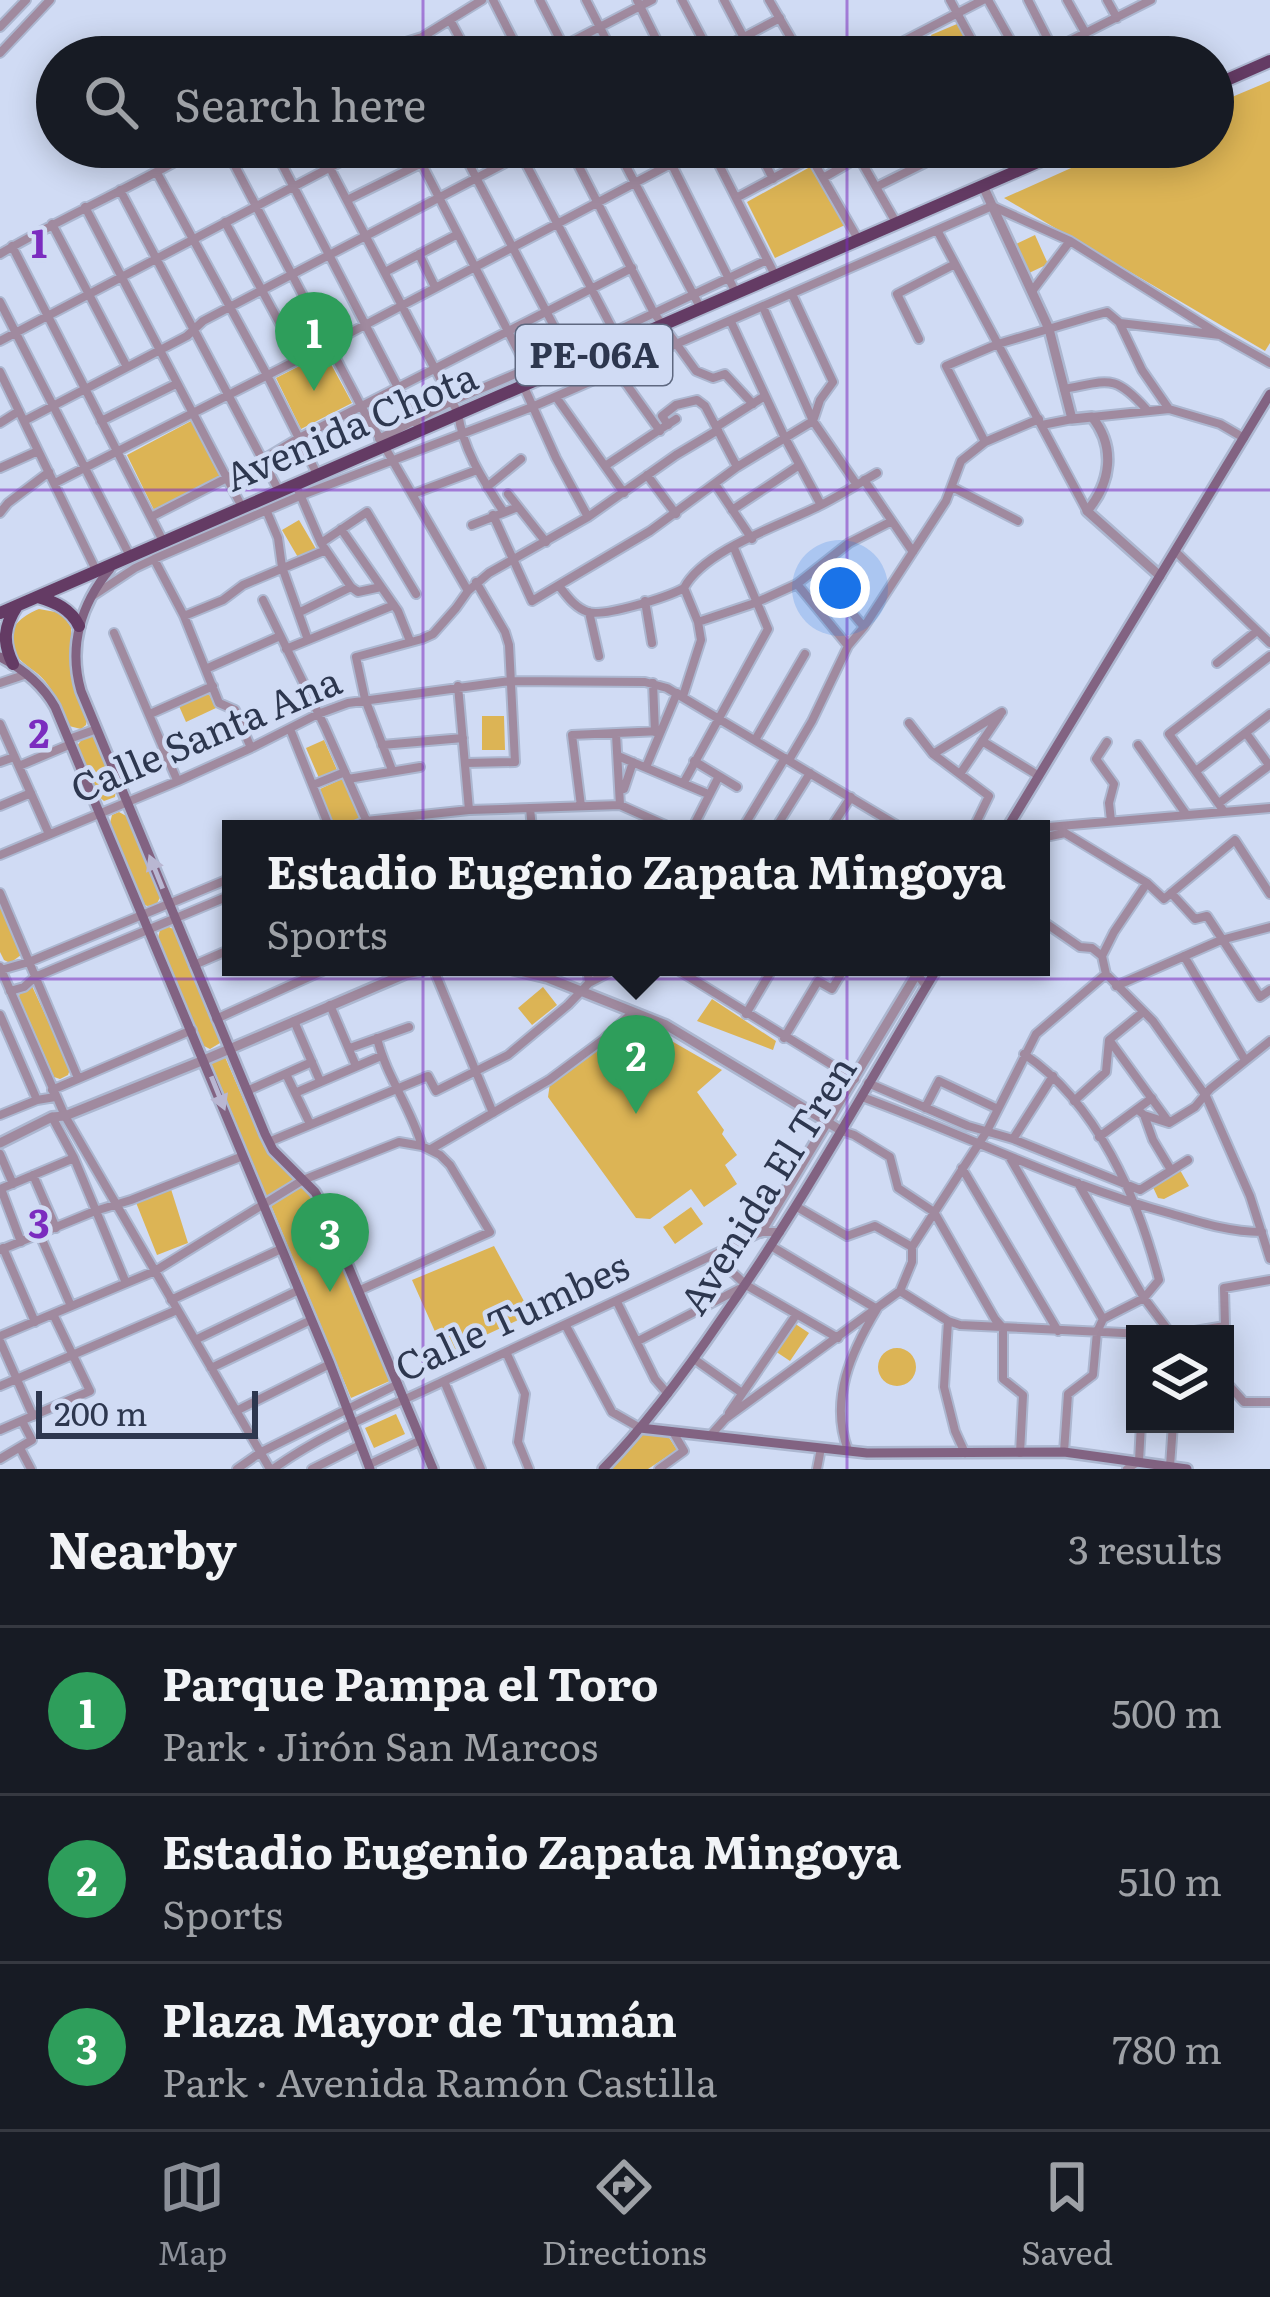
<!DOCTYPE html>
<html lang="en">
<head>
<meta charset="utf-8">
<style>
	:root { --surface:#171b24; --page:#20242c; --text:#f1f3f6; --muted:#9ea1a6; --line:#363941; --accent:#8c9099 }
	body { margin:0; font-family:Literata,serif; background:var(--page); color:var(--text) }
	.controls { position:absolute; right:36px; bottom:36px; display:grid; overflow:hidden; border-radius:0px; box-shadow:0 6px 30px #0003 }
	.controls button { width:108px; height:108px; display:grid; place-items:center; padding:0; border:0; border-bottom:3px solid var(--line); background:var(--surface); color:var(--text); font:60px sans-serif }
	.scale { position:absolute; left:36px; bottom:30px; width:222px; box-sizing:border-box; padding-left:12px; border:6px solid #2d374f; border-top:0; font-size:33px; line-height:42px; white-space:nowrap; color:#2d374f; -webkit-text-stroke:9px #d0dbf4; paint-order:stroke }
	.you { position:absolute; left:840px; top:588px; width:42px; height:42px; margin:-30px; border:9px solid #fff; border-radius:50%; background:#1a73e8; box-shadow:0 0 0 18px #1a73e833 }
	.badge { display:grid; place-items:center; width:78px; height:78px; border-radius:50%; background:var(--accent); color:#fff; font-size:39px; font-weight:700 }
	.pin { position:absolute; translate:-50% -99px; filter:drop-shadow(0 3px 6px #0008) }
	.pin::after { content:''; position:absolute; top:63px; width:42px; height:36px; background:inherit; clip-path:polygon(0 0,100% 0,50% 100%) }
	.popup { position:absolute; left:222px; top:820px; width:828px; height:156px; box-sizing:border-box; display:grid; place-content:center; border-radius:0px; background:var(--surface); filter:drop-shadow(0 3px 9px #0005); font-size:39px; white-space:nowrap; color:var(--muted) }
	.popup b { font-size:45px; color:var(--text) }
	.popup::after { content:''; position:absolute; left:50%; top:100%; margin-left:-24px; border:24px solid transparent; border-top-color:var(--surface) }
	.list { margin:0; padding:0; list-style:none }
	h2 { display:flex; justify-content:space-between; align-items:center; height:156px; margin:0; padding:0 48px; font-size:51px }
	h2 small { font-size:39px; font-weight:400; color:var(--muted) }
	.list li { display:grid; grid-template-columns:78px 1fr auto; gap:36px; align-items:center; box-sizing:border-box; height:168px; padding:0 48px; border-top:3px solid var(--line) }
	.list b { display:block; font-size:45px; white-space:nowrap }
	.list p { margin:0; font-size:39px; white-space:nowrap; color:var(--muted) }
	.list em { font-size:39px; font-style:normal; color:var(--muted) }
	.icon { flex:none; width:66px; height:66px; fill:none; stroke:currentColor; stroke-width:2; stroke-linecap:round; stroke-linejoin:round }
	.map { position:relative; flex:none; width:1270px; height:1469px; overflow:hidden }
	.search { position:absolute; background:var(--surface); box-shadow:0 6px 30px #0003; left:36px; right:36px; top:36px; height:132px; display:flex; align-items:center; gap:30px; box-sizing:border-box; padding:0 42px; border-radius:66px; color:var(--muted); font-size:45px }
	.sheet { height:660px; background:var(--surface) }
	nav { display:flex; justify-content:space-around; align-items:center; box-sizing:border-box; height:168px; border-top:3px solid var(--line); background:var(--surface); font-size:33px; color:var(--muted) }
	nav a { display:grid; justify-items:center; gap:6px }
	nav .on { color:var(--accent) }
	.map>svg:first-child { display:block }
</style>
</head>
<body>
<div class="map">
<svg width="1270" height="1469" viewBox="0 0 1270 1469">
	<rect width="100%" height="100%" fill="#d0dbf4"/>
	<path fill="#dcb455" d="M957,24L975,57H941L931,35Z
		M1270,81V343L1265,351L1004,198L1118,147H1213V105Z
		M810,167L845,225L775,258L747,202Z
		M1035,235L1048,264L1029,273L1016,244Z
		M325,353L352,403L301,429L276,378Z
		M193,420L222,475L154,510L127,455Z
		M299,520L316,549L299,559L282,530Z
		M39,609L61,613L71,627L73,678L87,718L86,725L81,729L69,726C62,711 56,695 45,681C37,671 23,665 15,654C0,633 21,616 39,609Z
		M208,692L216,708L186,722L179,706Z
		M482,716H504L505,750H482Z
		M85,735H91C104,749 118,779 115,797L104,801L97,795L77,746Z
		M324,740L337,770L319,778L306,748Z
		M344,778L362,818L335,829L320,789Z
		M119,812L130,818L162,894L156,905L147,906L142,903L110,823L112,815Z
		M0,904L21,955L10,963L4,960L0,952Z
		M167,926L177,931L221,1037L220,1043L210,1049L202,1045L158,938L160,930Z
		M32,986L70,1069L68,1075L60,1079L54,1077L19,997L20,991Z
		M543,987L557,1005L532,1025L518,1008Z
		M712,999L776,1041L773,1050L697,1021Z
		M635,1020L722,1070L697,1092L724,1130L722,1134L737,1155L725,1165L737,1184L704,1207L691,1189L650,1219L636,1218L548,1097L550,1083Z
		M225,1057L264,1147L296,1179L267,1197L211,1063Z
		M1180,1170L1189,1186L1164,1199L1158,1198L1152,1185Z
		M302,1185L314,1201L392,1380L351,1398L270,1203Z
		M170,1186L188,1243L157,1255L135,1200Z
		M691,1207L703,1224L675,1244L663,1227Z
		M494,1246L531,1314L445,1354L412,1280Z
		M794,1323L809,1333L790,1361L775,1351Z
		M878 1367a19 19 0 1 1 38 0a19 19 0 1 1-38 0Z
		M396,1414L405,1434L374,1448L365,1428Z
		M643,1433L668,1436L677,1450L648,1469H610Z"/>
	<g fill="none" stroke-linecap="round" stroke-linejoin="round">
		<defs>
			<path id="minor" d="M493,0L522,57
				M540,0L569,57
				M586,0L615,57
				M637,0L665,57
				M682,0L712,57
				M724,0L754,57
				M769,0L802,57
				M950,0L981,57
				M988,0L1020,57
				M1028,0L1057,57
				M1067,0L1086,34
				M1107,0L1117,18
				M450,20L470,57
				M0,27L26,0
				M405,42L413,57
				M0,53L50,0
				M377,57L393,46L422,37L482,0
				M542,57L652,0
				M706,57L780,18
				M873,57L983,0
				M1038,57L1151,0
				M225,147L361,406L468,591
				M273,147L420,430
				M319,147L458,413C463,450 483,480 503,511
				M413,147L528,370
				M460,147L568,353
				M517,147L620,343
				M569,147L654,313L696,371L713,378L725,374L753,404
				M616,147L701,309
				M663,147L736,293
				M710,147L776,277
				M757,147L773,179
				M805,147L858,239
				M853,147L897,224
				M157,173L267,375L317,474
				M823,178L877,147
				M876,187L957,147
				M120,190L279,491
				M736,198L811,158
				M347,200L422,163
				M85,207L242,507
				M225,222L299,359
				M52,224L127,367
				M937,230L1087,511
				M12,246L163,541
				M0,254C66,215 136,186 201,147
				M419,254L435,287
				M385,272L458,234
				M1033,290L1070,241
				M0,302L130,556
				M763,307L813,421L857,485
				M731,322L784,436L821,505
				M1120,324L1142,370L1169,409
				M919,339L897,294L955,264
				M0,341L369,147
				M617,371L660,431
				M0,372L96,570
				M523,385L556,458L588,517
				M1064,389C1108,381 1114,373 1146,409
				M556,397L624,493
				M1092,417L1169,409L1220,424L1244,438
				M24,421L187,336L203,321L536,147
				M101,421L176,384
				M0,423L19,411
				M668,425L662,416L676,405L697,400L705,406L737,467
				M1042,425L1072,419
				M716,427L765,396
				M379,439L452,401L614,332L767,260
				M985,442L946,366L998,344L1092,316L1107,312L1120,323L1220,335L1270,363
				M605,466L676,419
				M0,468L38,451
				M647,475L676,514
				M864,480L913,552
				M55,483L329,344L703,147
				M715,484L752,539
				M296,485L321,543L351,587L358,592L381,587
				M487,487L521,459
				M952,487L1018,521
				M413,494L477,470
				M508,494L546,542
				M732,510L798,466
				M267,512L278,538L282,567L308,640
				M0,513L8,503L49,472
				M493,515L532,601L650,531L737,467L813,421L820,400L833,382L792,294
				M151,517L264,459L299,438L632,268
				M472,525L518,507
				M341,529L398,611L410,641
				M321,543L367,512L416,594
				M1176,552L1270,643
				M154,559L184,616L219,703L235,710L251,748
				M797,584L848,646
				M828,584L864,627
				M559,586C567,596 575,608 588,612C605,617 668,597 684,588
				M684,588C704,550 781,525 819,506C839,496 858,484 877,473
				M91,597L135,568L154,559L302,495L532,407L992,206L1070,241L1220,335
				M263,600L325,727L370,829
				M645,601L652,643
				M300,612L351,587
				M589,612L599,656
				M184,616L223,600L243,585L326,550
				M698,622L755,603L797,584L849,543L892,521
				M114,633L177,780
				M286,649L394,605
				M1217,663L1257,631
				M208,668L280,636
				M0,683L27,674
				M653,683L655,732
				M458,686L469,810
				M683,696L701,640L698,622L684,588
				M150,714L213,686
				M909,723L933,754L989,796L973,829
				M0,724L49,834
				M290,729L330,829
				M1246,733L1269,765
				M616,734L620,805
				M69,739L97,729
				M755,740L805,654
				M982,741L1039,776
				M1107,742L1096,759L1114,784L1109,803L1111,821
				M382,745L463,738
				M1138,745L1186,814
				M933,754L1002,712
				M618,756L708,794
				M789,760L812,721L848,646L864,627L946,501L961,461L985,442L1039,419
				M694,761L737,787
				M0,762L14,757
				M466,763L515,762L509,645L505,632L476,582
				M19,766L71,744
				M646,767L677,693
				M392,770L365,699L356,657L422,639L433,634L456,608L468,591L489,573L588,517L676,455L718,430
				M1196,771L1270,714
				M960,774L1000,715
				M348,779L420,767
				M684,782L768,629L734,548
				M313,785L345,772
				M624,789L633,762
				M1219,803L1270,765
				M0,806L31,793
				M581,806L572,735L661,731
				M530,808L532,829
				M1223,810L1169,734L1270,656
				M348,829L366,821L469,810L620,805L674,829
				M692,829L719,776
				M742,829L785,758
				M775,829L810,773
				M830,829L851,797
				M1025,829L1270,808
				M1041,838L1065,833L1147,883L1164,899L1235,840L1270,894
				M0,855L178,781L251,748L318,714L348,703L510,681L645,682L667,688L903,829
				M1147,883L1114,932L1102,956L1106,974L1153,1021L1206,1096L1250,1196L1270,1259
				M0,893L78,1078
				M1171,893L1195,919L1207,916L1260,997L1270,990
				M1041,920L1080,947L1092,948L1102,956
				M1184,956L1245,1060
				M194,965L231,949
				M0,967L65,1116L270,1469
				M587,967L589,983
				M673,967L855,1079
				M905,967L917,974L926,986
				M433,968L493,1113
				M1,970L29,962L231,878
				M1116,986L1221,940L1270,927
				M10,991L24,987L35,977L231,895
				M330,1005L356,1066
				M746,1014L769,975L758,967
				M0,1015L37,1100
				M216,1019L331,967
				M294,1021L320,1081
				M377,1038C386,1076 411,1108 422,1146
				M784,1038L818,981L832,989L845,967
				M1110,1041L1168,1121
				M350,1048L409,1027
				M1024,1054C1097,1103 1138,1198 1159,1280L1144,1298L1103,1319
				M286,1074L310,1124
				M868,1083L968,1126L1013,1139L1140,1190L1188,1160
				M52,1090L192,1030
				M247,1091L312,1062
				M295,1093L381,1056
				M862,1097C966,1135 1065,1185 1172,1214C1202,1223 1230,1232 1262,1232
				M1074,1101L1106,1072L1109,1040L1142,1013
				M925,1108L939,1081L998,1109
				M1138,1110L1144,1115L1169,1123L1195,1107L1210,1089L1270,1041
				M0,1115L37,1100L55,1097
				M1144,1115L1153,1140L1171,1170
				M52,1117L74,1158L126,1283
				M842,1131L854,1135L890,1157L898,1188L934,1212L995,1319L1003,1328V1379L1023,1395L1020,1453
				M1099,1137L1152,1098
				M1013,1139L1053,1076
				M271,1141L428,1076L436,1091L508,1055L568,1005L589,983L620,967
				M431,1149L549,1080L604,1039L633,1012
				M0,1154L13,1184
				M1010,1158L1103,1319L1097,1332L1093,1375L1068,1394L1064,1452
				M962,1168L1058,1331
				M33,1175L56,1228
				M1078,1183L1144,1298L1171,1334
				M0,1189L74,1158
				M1,1189L21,1242
				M797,1207L847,1236L875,1226L912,1247
				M40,1235L71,1306
				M771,1246L877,1309C851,1352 829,1400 848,1450
				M3,1248L35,1322
				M0,1250L95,1211L131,1200L243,1156
				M714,1255L746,1285L838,1338
				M900,1291L948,1321L960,1325L1144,1334
				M171,1300L281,1249
				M617,1302L655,1379L668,1394
				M948,1321L944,1387L955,1431L965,1453
				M566,1326L612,1412L640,1428
				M1177,1334L1225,1326L1224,1288L1270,1280
				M0,1336L155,1271L303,1180L399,1142L422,1146L440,1155L450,1165L490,1232L358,1291
				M195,1340L299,1290
				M0,1341L33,1416
				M638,1341L739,1289
				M506,1352L525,1394L518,1442L529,1469
				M694,1359L742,1393
				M211,1368L311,1320
				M444,1381L481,1469
				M1225,1381L1244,1402H1270
				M0,1386L177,1310
				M236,1411L330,1364
				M729,1413L796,1315
				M0,1430L90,1391L53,1314
				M710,1436L725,1419L900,1291L912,1262V1247L987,1131L1036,1034L1106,974
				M20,1448L31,1469
				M0,1459L32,1440L22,1421
				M368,1465L421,1440
				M1170,1466L1173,1424
				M237,1469L261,1452L398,1384
				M273,1469C326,1431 386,1409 444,1381C550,1331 656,1283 761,1232H780
				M312,1469L360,1445
				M659,1469L684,1451L673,1432
				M817,1469L821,1448
				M1127,1469L1139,1461L1141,1424"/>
			<path id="tertiary" d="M983,186L1049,329L1072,419L1092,417C1116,447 1111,483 1087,511L1160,576
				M503,967L548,978L666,1025L842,1131
				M0,1143L52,1117L65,1116L204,1060L405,974L439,967
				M761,1232L921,967"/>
			<path id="secondary" d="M110,569C81,604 68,646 81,691L265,1134L273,1150L315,1192L323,1206L433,1469
				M0,657C23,669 42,684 55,707L330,1364L370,1469
				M1012,829L1009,825L1270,394
				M640,1428L867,1453L1064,1452L1187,1469
				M603,1469C648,1423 686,1371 722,1318C801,1206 867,1085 938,967"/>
			<path id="trunk" d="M1213,86L1270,61
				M38,597C55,602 71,609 79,626
				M0,613L1072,147
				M13,664C2,642 4,626 17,606"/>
		</defs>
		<use href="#minor" stroke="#acb7d0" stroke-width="12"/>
		<use href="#tertiary" stroke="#acb7d0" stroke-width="14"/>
		<use href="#secondary" stroke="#acb7d0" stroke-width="14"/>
		<use href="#trunk" stroke="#acb7d0" stroke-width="16"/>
		<use href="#minor" stroke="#a08a9f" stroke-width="8"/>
		<use href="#tertiary" stroke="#a08a9f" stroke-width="9"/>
		<use href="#secondary" stroke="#826382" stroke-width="9"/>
		<use href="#trunk" stroke="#643b64" stroke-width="12"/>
	</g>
	<defs><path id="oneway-solid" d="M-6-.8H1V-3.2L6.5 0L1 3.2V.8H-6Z" transform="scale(3)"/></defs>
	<g fill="#b9b7d2">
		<use href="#oneway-solid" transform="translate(156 872) rotate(-112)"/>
		<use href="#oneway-solid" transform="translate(218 1093) rotate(68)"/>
	</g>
	<path fill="none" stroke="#7b2cbf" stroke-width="3" stroke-opacity="0.55" d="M423,0V57M847,0V57M423,147V1469M847,147V1469M0,490H1270M0,979H1270"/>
	<g text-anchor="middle" stroke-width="9" stroke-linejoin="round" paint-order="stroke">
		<rect fill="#d0dbf4" stroke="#5e6880" stroke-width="3" x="516" y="325" width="156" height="60" rx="9"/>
		<g font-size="36" font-weight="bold" fill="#2d374f">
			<text x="594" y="368">PE-06A</text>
		</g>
		<g font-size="39" fill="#2d374f" stroke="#d0dbf4">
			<text transform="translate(351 427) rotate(-23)" y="14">Avenida Chota</text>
			<text transform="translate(206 735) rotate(-23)" y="14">Calle Santa Ana</text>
			<text transform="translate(768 1185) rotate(-58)" y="14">Avenida El Tren</text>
			<text transform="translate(512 1317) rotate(-25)" y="14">Calle Tumbes</text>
		</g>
	</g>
	<g font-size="39" text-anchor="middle" font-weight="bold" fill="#7b2cbf" stroke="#d0dbf4" stroke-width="9" stroke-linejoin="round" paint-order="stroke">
		<text x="39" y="258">1</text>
		<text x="39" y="748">2</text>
		<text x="39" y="1238">3</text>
	</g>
</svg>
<div class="controls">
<button><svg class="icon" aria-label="layers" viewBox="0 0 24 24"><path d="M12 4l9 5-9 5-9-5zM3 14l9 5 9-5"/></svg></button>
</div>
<div class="scale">200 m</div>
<div class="you"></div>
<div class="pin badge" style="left:314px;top:391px;background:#2e9e5b">1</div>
<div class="pin badge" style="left:636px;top:1114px;background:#2e9e5b">2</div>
<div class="popup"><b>Estadio Eugenio Zapata Mingoya</b>Sports</div>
<div class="pin badge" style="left:330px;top:1292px;background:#2e9e5b">3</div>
<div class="search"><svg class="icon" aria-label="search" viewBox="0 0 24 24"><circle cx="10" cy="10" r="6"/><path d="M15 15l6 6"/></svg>Search here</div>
</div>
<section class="sheet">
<h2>Nearby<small>3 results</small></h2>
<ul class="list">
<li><span class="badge" style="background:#2e9e5b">1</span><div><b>Parque Pampa el Toro</b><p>Park · Jirón San Marcos</p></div><em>500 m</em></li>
<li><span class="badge" style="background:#2e9e5b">2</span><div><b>Estadio Eugenio Zapata Mingoya</b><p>Sports</p></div><em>510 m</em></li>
<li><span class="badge" style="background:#2e9e5b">3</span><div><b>Plaza Mayor de Tumán</b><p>Park · Avenida Ramón Castilla</p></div><em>780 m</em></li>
</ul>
</section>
<nav>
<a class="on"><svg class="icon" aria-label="map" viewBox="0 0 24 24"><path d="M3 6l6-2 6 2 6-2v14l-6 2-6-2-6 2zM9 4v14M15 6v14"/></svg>Map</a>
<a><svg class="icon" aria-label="directions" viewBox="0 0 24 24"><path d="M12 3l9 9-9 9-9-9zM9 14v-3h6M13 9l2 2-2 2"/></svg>Directions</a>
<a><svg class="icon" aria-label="saved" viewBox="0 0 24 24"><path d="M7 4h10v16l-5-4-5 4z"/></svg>Saved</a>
</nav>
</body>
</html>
